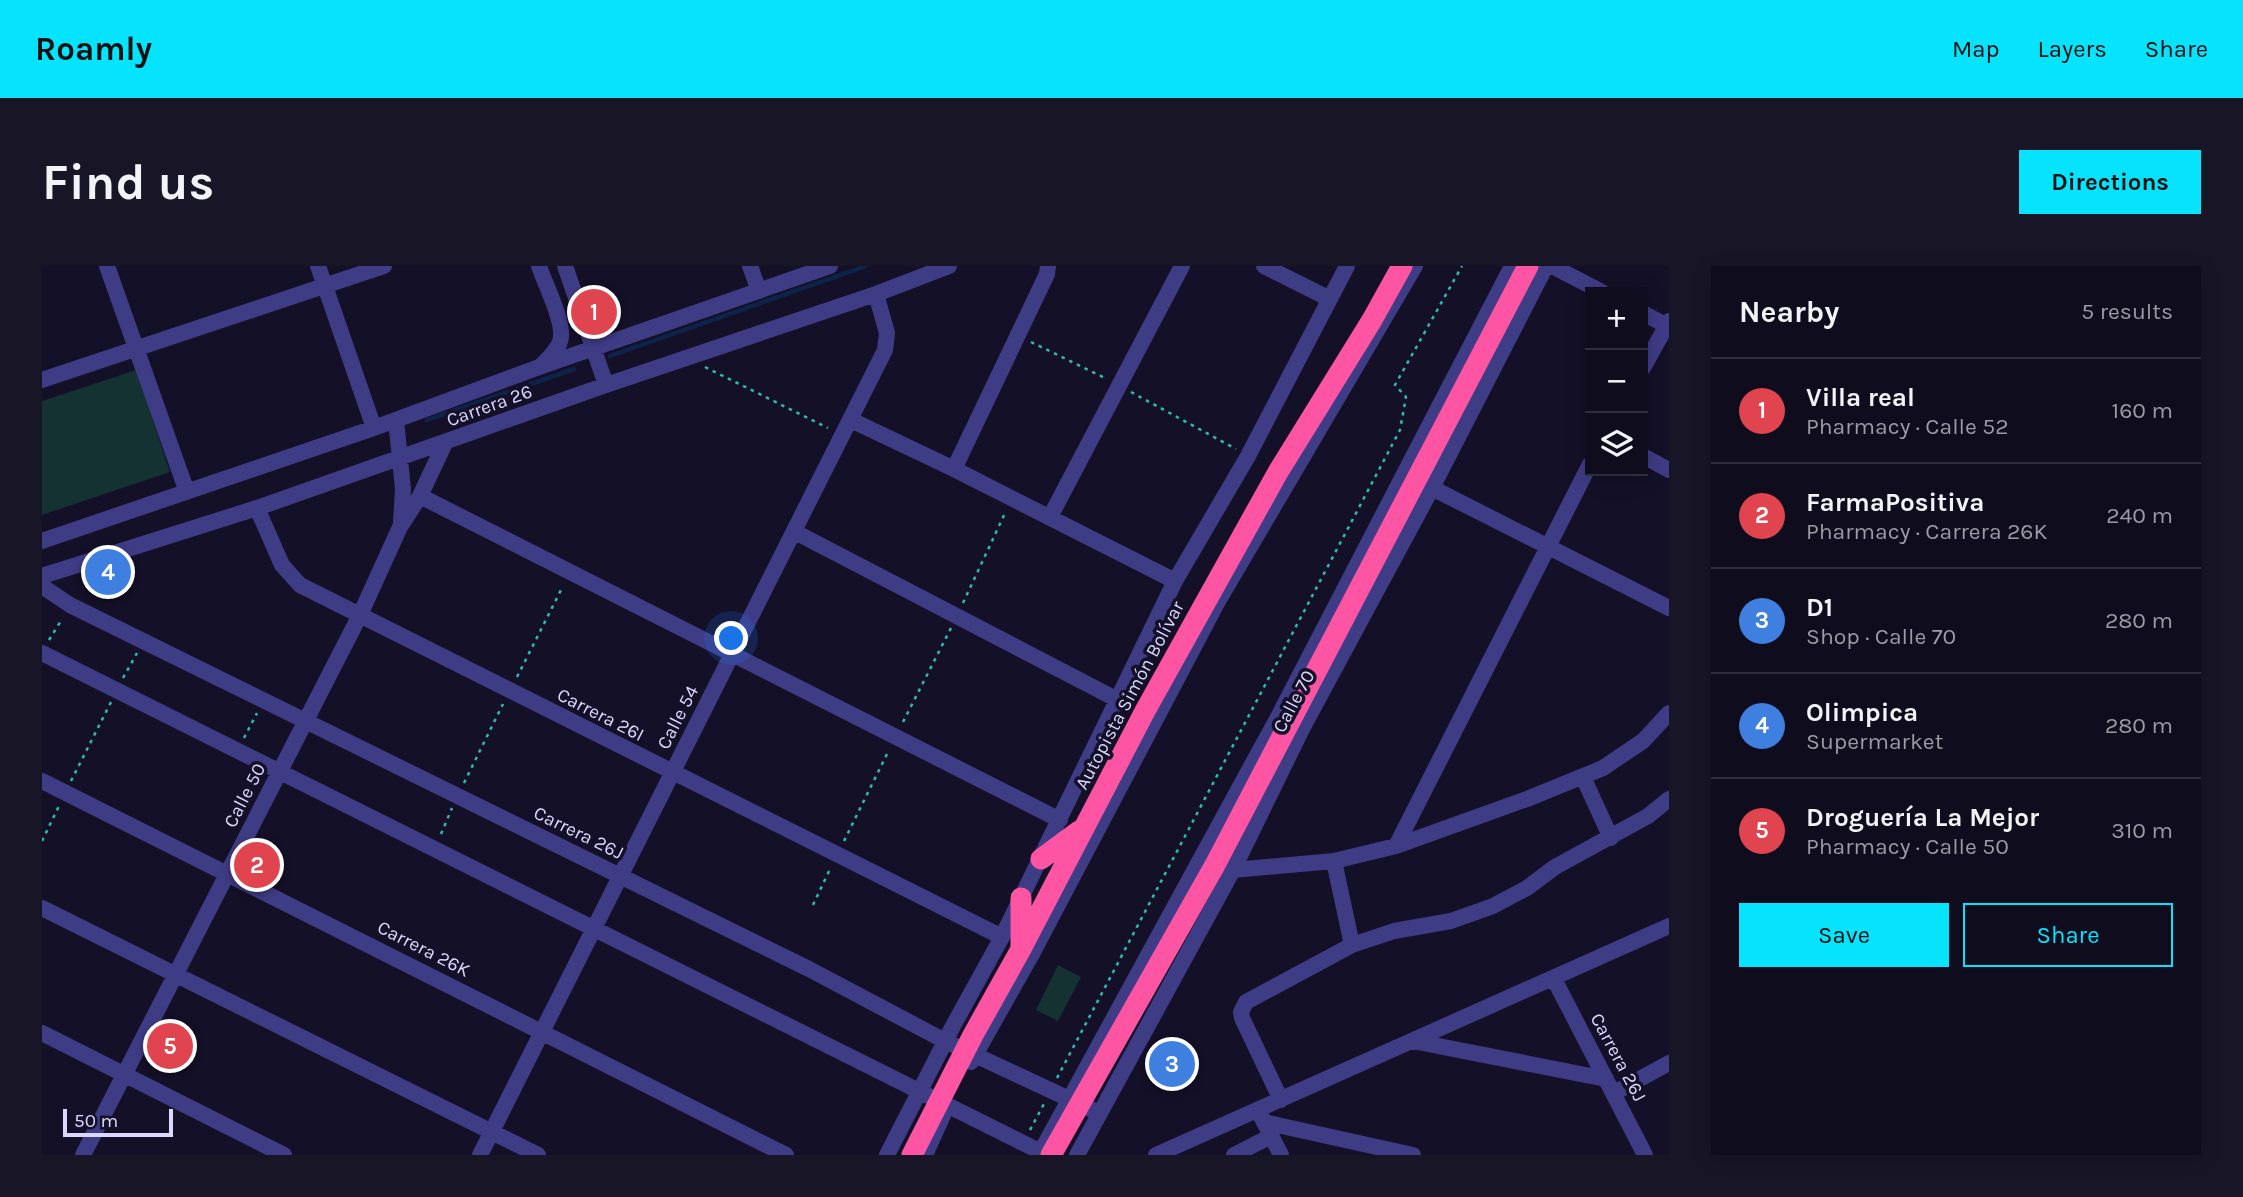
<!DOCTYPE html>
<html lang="en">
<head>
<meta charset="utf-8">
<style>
	:root { --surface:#0f0c1e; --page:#181527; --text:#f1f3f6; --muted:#9b9ba4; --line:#2f2c3c; --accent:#06e3fc }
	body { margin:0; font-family:Karla,sans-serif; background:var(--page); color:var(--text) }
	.controls { position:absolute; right:21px; top:21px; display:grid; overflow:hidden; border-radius:0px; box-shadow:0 4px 18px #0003 }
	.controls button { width:63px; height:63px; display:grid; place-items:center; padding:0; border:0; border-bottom:2px solid var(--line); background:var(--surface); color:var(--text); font:35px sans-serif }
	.scale { position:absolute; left:21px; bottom:18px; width:110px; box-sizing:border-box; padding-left:7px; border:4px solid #dcd7ff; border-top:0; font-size:19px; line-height:24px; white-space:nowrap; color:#dcd7ff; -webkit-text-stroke:5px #141028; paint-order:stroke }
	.you { position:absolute; left:690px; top:373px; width:24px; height:24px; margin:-18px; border:5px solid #fff; border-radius:50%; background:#1a73e8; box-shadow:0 0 0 10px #1a73e833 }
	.badge { display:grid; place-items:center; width:46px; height:46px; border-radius:50%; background:var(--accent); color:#fff; font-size:23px; font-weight:700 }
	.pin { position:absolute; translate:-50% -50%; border:4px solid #fff; box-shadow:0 2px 7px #0006 }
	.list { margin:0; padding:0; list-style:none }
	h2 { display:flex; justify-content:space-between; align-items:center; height:91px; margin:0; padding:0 28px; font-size:30px }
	h2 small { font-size:23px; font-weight:400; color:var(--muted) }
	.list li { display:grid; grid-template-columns:46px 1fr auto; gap:21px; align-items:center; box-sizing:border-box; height:105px; padding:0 28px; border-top:2px solid var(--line) }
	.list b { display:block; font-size:26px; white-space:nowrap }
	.list p { margin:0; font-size:23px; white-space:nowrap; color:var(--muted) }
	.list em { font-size:23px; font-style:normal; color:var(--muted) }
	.actions { display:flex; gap:14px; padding:21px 28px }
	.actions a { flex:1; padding:16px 0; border:2px solid var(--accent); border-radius:0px; text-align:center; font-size:24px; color:var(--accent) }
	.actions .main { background:var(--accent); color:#111 }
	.icon { flex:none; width:38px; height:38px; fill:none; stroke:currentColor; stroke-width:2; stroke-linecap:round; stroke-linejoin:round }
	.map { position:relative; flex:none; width:1627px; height:889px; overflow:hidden; border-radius:0px }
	header { display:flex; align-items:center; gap:42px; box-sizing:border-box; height:98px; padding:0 35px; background:var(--accent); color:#111 }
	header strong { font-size:33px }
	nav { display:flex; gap:38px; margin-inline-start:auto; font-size:24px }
	.intro { display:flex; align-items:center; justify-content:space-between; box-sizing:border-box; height:168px; padding:0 42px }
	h1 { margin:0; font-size:49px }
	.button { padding:18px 32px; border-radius:0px; background:var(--accent); color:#111; font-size:24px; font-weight:700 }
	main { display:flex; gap:42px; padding:0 42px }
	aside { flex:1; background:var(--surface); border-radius:0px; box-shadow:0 4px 18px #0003 }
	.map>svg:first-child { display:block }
</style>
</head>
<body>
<header>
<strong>Roamly</strong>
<nav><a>Map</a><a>Layers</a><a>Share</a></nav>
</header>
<div class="intro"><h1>Find us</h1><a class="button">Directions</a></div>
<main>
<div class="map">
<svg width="1627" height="889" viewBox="0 0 1627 889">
	<rect width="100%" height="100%" fill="#141028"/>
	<path fill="#133231" d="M94,104L128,206L0,249V135Z
		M1016,699L1039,711L1016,755L994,744Z"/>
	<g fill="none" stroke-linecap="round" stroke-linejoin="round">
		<path stroke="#0d234a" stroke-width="4.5" d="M568,90L824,0
			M385,154L532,103"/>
		<path stroke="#31b9b1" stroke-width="2.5" stroke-dasharray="3.5 5" stroke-linecap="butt" d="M989,76L1065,113
			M663,101L786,162
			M1089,126L1194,183
			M921,337L964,245
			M7,374L20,353
			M475,411L521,320
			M81,412L95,387
			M861,456L909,362
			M202,472L215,447
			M29,515L69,436
			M422,517L461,438
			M399,568L410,542
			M0,575L17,540
			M802,575L847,484
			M771,639L788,603
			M1015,812L1358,164L1364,131L1353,119L1420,0
			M988,864L1003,836"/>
		<path stroke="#3f3c86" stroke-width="16" d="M65,0L145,226
			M276,0L332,162
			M497,0C503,18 521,53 519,71C518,82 507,92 500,99
			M523,0L564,119
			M708,0L717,25
			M1222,0L1288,33
			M1510,0L1560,26
			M1601,47L1627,61
			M1601,102L1627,55
			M0,114L342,0
			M354,154L361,223L359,256
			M809,154L912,203L1133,315
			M1601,190L1627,204
			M912,203L1005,8L1006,0
			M1390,222L1627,342
			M378,230L1018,554
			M215,242L240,299L258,319L960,671
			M1008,251L1140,0
			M753,266L1074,433
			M0,275L332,162L500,100L788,0
			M0,310L215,242L564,119L834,28L907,0
			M0,320L28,339L101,375L767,703L903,775L1057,847
			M0,387L1005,889
			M1541,511L1569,572
			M0,515L744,889
			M1354,580L1548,198
			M1292,595L1310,679
			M1191,604L1292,595L1354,580L1485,533L1561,502L1601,475L1627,447
			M0,642L496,889
			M1512,713L1603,889
			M0,767L242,889
			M1371,775L1564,813
			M929,796L990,688L1175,337L1373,0
			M1572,827L1627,797
			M1239,834L1200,752L1199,746L1204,736L1310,679L1352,665L1409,655L1451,640L1485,622L1513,601L1606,550L1627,533
			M1219,850L1239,889
			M1222,856L1371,889
			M41,889L318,349L358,261L378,230L403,177
			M438,889L843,84L845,67L834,28
			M845,889L911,760L960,671L1133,315L1206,190L1305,0
			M883,889L902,847
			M997,889L1236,451L1470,0
			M1035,889L1191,604L1260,463L1390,222L1504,0
			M1114,889L1627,660
			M1192,889L1229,870"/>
		<path stroke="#fd54a4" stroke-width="21" d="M999,593L1037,565
			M979,679V632
			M870,889L931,769L979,683L1103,445L1236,206L1330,54L1360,0
			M1009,889L1173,599L1486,0"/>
	</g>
	<g text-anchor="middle" stroke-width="7" stroke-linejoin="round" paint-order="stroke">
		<g font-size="19" fill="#dcd7ff" stroke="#141028">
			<text transform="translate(447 139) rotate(-20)" y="7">Carrera 26</text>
			<text transform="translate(1087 429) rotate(-62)" y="7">Autopista Simón Bolívar</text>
			<text transform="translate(1251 435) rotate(-62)" y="7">Calle 70</text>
			<text transform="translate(559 448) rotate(27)" y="7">Carrera 26I</text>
			<text transform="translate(635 451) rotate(-63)" y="7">Calle 54</text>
			<text transform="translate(202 529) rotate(-63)" y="7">Calle 50</text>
			<text transform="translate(537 566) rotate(26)" y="7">Carrera 26J</text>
			<text transform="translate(382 682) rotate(27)" y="7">Carrera 26K</text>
			<text transform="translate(1577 791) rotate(62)" y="7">Carrera 26J</text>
		</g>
	</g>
</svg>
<div class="controls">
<button>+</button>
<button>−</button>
<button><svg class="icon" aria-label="layers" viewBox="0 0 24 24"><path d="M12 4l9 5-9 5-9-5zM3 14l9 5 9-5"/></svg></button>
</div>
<div class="scale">50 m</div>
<div class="you"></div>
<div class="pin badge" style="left:552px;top:46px;background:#e0444e">1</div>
<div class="pin badge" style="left:215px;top:599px;background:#e0444e">2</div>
<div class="pin badge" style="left:1130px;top:798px;background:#3f7fe0">3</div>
<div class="pin badge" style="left:66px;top:306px;background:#3f7fe0">4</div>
<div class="pin badge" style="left:128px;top:780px;background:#e0444e">5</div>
</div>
<aside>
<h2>Nearby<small>5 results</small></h2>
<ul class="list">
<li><span class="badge" style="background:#e0444e">1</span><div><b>Villa real</b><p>Pharmacy · Calle 52</p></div><em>160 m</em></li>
<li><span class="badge" style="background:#e0444e">2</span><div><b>FarmaPositiva</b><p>Pharmacy · Carrera 26K</p></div><em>240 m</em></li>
<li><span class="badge" style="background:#3f7fe0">3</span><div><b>D1</b><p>Shop · Calle 70</p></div><em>280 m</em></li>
<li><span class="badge" style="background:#3f7fe0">4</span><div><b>Olimpica</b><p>Supermarket</p></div><em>280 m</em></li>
<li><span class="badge" style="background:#e0444e">5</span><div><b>Droguería La Mejor</b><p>Pharmacy · Calle 50</p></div><em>310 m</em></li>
</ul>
<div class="actions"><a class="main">Save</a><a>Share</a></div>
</aside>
</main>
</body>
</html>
